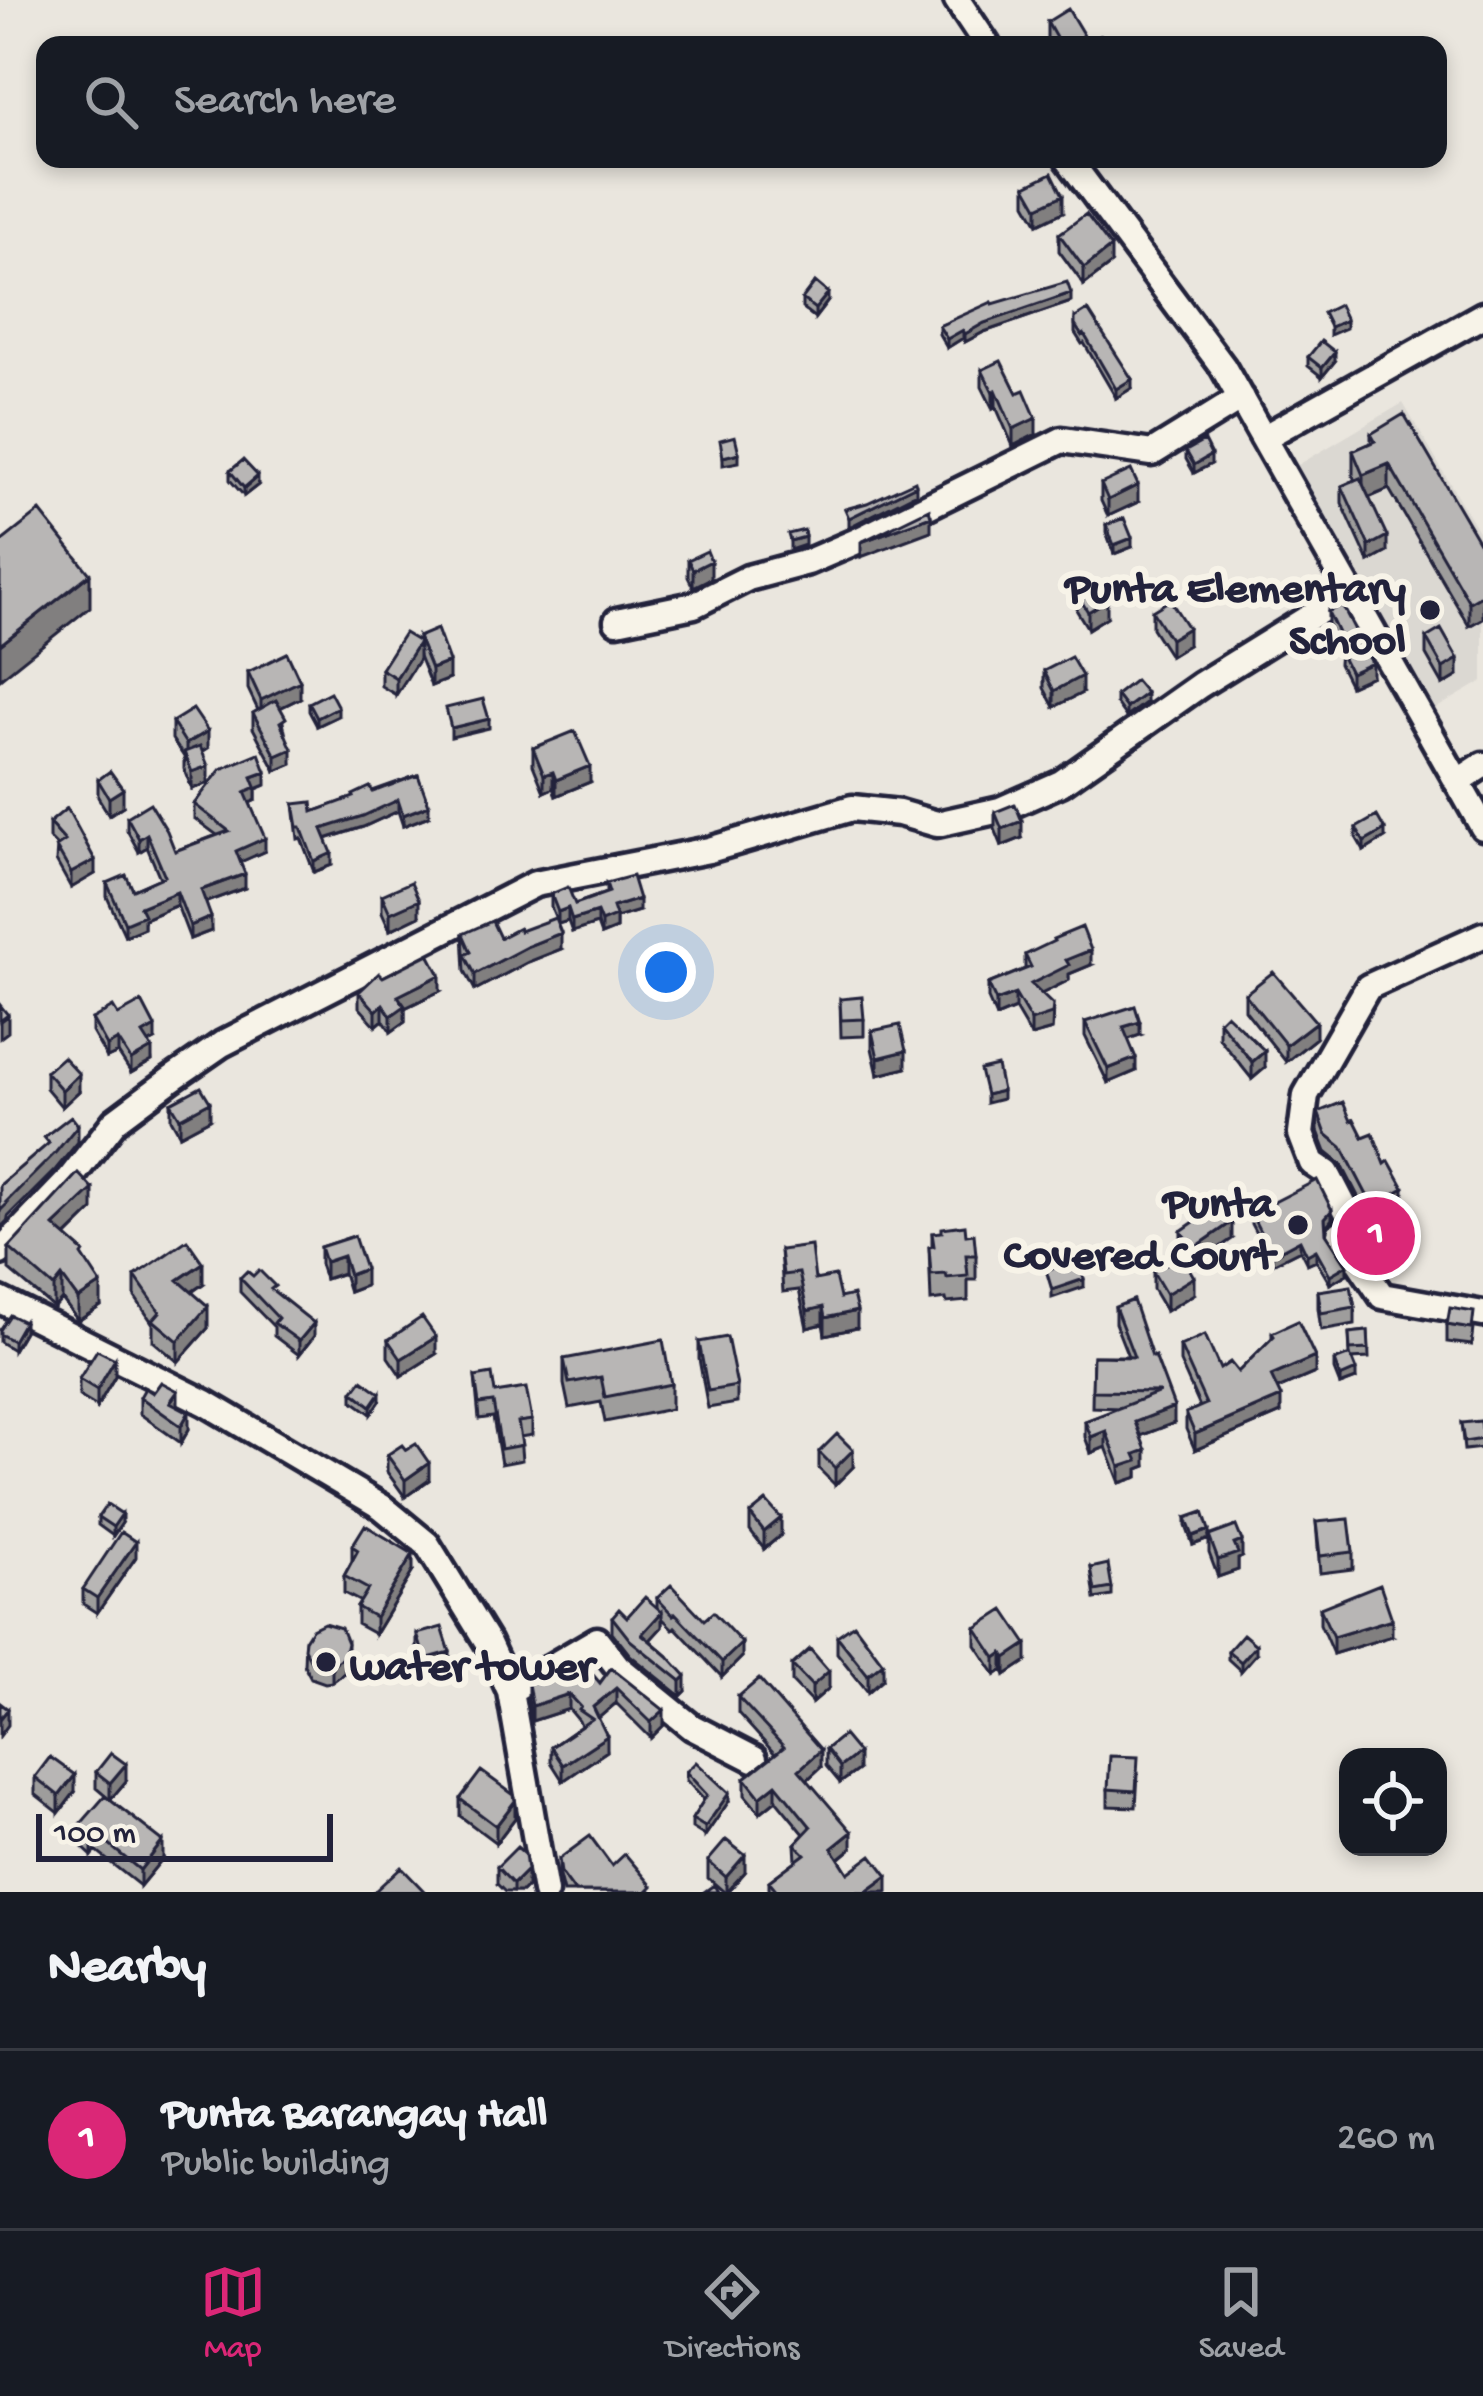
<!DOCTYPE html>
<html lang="en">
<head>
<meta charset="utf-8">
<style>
	:root { --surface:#171b24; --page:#242831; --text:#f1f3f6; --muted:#9ea1a6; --line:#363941; --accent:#db2777 }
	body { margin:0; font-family:"Gochi Hand",sans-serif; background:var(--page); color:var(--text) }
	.controls { position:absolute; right:36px; bottom:36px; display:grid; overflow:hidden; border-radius:24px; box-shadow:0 6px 18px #0003 }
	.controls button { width:108px; height:108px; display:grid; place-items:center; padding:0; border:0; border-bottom:3px solid var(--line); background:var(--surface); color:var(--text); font:60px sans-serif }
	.scale { position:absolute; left:36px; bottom:30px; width:297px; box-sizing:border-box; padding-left:12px; border:6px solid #22223b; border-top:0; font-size:33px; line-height:42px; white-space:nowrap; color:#22223b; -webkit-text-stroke:9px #f7f3e8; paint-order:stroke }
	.you { position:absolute; left:666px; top:972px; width:42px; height:42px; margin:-30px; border:9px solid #fff; border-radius:50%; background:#1a73e8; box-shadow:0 0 0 18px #1a73e833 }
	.badge { display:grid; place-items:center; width:78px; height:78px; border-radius:50%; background:var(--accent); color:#fff; font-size:39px; font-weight:700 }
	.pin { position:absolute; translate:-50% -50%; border:6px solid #fff; box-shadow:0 3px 12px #0006 }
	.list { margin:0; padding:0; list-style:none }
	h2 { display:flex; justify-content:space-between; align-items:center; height:156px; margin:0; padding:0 48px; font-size:51px }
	h2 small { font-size:39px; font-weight:400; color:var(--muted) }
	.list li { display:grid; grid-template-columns:78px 1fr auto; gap:36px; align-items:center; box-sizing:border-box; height:180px; padding:0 48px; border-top:3px solid var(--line) }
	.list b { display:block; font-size:45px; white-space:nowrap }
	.list p { margin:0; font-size:39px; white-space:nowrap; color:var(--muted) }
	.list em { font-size:39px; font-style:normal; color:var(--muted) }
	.icon { flex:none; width:66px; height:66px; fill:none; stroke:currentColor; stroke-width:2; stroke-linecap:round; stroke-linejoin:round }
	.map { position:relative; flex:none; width:1483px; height:1892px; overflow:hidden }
	.search { position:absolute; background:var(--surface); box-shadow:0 6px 18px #0003; left:36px; right:36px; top:36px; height:132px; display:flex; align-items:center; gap:30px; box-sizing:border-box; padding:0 42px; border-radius:24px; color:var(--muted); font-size:45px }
	.sheet { height:336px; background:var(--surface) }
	nav { display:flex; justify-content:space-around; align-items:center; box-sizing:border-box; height:168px; border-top:3px solid var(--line); background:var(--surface); font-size:33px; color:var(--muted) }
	nav a { display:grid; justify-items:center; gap:6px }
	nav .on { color:var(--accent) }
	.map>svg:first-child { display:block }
</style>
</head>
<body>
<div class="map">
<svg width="1483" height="1892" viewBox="0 0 1483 1892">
	<rect width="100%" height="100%" fill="#eae6de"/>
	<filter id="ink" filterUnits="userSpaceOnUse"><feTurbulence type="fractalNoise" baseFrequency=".00833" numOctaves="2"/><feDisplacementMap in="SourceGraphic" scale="24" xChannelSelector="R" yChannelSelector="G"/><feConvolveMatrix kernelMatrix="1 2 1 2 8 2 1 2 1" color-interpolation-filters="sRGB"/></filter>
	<g filter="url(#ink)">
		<path fill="#dbd8d2" d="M1403,403L1483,540V681L1435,709L1293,468Z"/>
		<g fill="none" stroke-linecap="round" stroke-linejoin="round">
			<defs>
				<path id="minor" d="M957,0L987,45
					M1068,159L1223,367L1483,827
					M1263,438L1483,315
					M617,621L694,605L748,578L808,562L857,541L1062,440L1152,453L1241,398
					M1457,782L1483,765
					M1483,935L1368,987L1306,1095L1301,1134L1312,1163L1327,1173L1354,1225L1340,1234L1382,1296L1483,1314
					M0,1252L69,1180L115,1121L170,1080L222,1044L535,884L709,850L852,808L899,813L937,824L1000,810L1061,783L1200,685L1350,592
					M0,1300L206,1403L382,1507L427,1544L488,1643L510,1691L545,1892
					M510,1691L597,1640L618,1667L692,1727L754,1759"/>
			</defs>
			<use href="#minor" stroke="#22223b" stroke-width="33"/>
			<use href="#minor" stroke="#f7f3e8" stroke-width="24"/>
		</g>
		<path fill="#9e9d9c" stroke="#22223b" stroke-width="3" d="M1047,22L1089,44L1109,45H1051L1047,38Z
			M1026,186L1063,212L1038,224L1026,203Z
			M1059,234L1111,264L1084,285L1059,251Z
			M802,299L828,301L815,318L802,308Z
			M1071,302L984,332L965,342L963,338L947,348L939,334V326L993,304Z
			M1075,318L1132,388L1116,398L1084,343L1082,344L1075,333Z
			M1308,357L1335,361L1322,377L1308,366Z
			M982,370L1036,434L1013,446L996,407L993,409L982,387Z
			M1371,434L1483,549V618L1469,626L1389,489L1369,498L1387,552L1369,562L1342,503V486L1355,480L1353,476V451L1371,443Z
			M1186,451L1211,464L1194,473L1186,459Z
			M230,471L258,485L244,496L230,480Z
			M1101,484L1138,502L1108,516L1101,501Z
			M1106,525L1132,547L1114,554L1106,533Z
			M688,560L711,578L693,587L688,577Z
			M1077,594L1107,617L1088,629L1077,611Z
			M1152,611L1188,645L1170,656L1152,628Z
			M1328,612L1372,676L1350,686L1339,664L1340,650L1328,625Z
			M418,637L449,679L431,686L419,656L396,695L381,686V669L418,642Z
			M1426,638L1458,676L1443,685L1426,655Z
			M1044,671L1082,693L1054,707L1044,688Z
			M248,672L300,698L280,708L292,764L276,771L253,728V713L258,710L248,689Z
			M1116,695L1146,702L1126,717L1116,703Z
			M309,703L338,716L317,726L309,711Z
			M172,722L208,748L202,752L208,783L192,789L184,769V757L172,739Z
			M533,748L590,782L556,796L553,788L544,792L533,765Z
			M418,775L429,816L403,826L398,811L363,827L326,839L332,865L314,872L301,838L298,839L294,804L313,812Z
			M98,780L123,806L109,815L98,797Z
			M266,785L256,789V800L250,803L265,851L240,862L245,888L206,902L211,931L190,939L177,905L144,919V928L125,936L107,897V883L133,890L160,878L147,847L139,852L127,830V817L175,851L217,835L194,818V804Z
			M995,812L1022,838L1002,846L995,829Z
			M49,823L95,874L71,888L56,861L57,846L49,838Z
			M1356,828L1385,838L1364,851L1356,837Z
			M606,883L639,911L616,918V929L601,935L597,924L572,932L568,921L558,924L551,907V894L575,904L606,893Z
			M382,895L419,916L390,930L382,912Z
			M520,931L561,949L528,962L475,990L465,971L463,934L500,938Z
			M1025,955L1091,965L1069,974V980L1041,994L1053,1021L1052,1030L1031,1036L1015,1009L996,1017L988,999V984L1025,969Z
			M383,977L440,991L405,1008V1022L391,1032L383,1020L376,1026L359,1007V992Z
			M1245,994L1316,1038L1286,1062L1245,1010Z
			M840,999L864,1019V1036L841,1037Z
			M118,1015L155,1040L149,1043L152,1061L131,1073L118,1053L107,1058L92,1032V1019Z
			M1219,1021L1265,1068L1252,1079L1219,1038Z
			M1085,1022L1140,1035L1128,1039L1136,1071L1108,1083L1085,1036Z
			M872,1031L906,1068L878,1075L872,1048Z
			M46,1072L79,1091L62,1107L46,1088Z
			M171,1103L210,1119L180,1135L171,1119Z
			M1318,1112L1351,1121L1363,1137L1404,1206L1392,1213L1395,1238L1371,1250L1363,1239V1220L1367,1214L1342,1165L1326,1152L1318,1131Z
			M93,1210L66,1237L84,1259L101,1306L78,1321L62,1299L54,1308L9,1270V1248Z
			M1251,1214L1332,1219L1325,1227L1326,1233L1347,1274L1330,1284L1316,1260L1307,1264L1300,1250L1272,1264L1251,1224Z
			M1181,1231L1232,1239L1193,1266L1181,1248Z
			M932,1233L966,1235L976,1255V1280H968V1301L947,1303L946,1299L931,1301L929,1247L932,1246Z
			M354,1236L365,1286L349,1292L343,1273L325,1279L320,1264V1247Z
			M780,1250L840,1298L857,1328L825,1335L823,1324L807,1328L799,1290L783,1292Z
			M1153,1272L1194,1294L1166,1311L1153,1289Z
			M135,1276L203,1284L192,1292L208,1328L178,1362L153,1341V1324L135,1297Z
			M240,1278L275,1293L314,1336L299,1355L274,1336V1327L240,1292Z
			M1318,1291L1355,1307V1324L1321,1330L1318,1308Z
			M1115,1307L1174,1423L1140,1436L1146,1466L1138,1469V1477L1120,1483L1106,1447L1091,1453L1085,1437V1421L1121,1408L1092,1407L1093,1356H1128L1115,1323Z
			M1447,1325L1474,1329L1472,1345L1447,1342Z
			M0,1330L24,1331L13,1350L0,1342Z
			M1368,1331L1369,1358L1351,1359L1356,1379L1340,1385L1334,1370V1361L1350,1356L1349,1333Z
			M1272,1333L1315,1373L1277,1389L1281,1413L1195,1450L1186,1429V1413L1200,1407L1180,1362V1346L1220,1369L1238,1372L1272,1338Z
			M388,1340L436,1354L401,1376L388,1357Z
			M699,1342L737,1386V1403L708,1408L699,1359Z
			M564,1359L671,1384V1409L605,1422L601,1402L569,1408L564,1384Z
			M115,1376L97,1407L79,1396V1379Z
			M475,1377L532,1420V1435L520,1437L522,1460L501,1464L493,1417L479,1419Z
			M353,1392L380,1401L371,1414L353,1401Z
			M140,1397L178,1406L189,1429L181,1443L140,1414Z
			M1461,1423L1483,1438V1448L1464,1450Z
			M406,1450L429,1480L405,1497L387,1472V1455Z
			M819,1452L853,1467L835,1485L819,1469Z
			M750,1514L781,1535L764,1549L750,1531Z
			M98,1517L122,1523L113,1536L98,1525Z
			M1186,1518L1242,1557L1238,1559V1570L1218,1577L1209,1553V1539L1193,1545L1186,1526Z
			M1316,1522L1353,1552V1569L1320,1573Z
			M352,1546L413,1571L375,1634L357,1624V1607L361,1602L344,1593V1576L352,1561Z
			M136,1557L97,1613L83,1604V1589Z
			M1091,1568L1112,1588V1596L1095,1599Z
			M657,1598L704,1620L742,1657L722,1677L675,1627L673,1629L662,1618V1627L650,1640L668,1656L686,1691L681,1696L630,1655L612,1632V1617H627L657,1607Z
			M1320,1608L1392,1636L1333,1654L1320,1624Z
			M976,1628L1027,1661L1006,1675L1003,1670L996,1675L976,1645Z
			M417,1634L450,1669L425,1676L417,1651Z
			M837,1636L883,1679L868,1692L837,1653Z
			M305,1640L347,1660L344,1673L332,1682L325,1683L311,1678L304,1665Z
			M1228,1651L1256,1654L1241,1671L1228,1659Z
			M792,1665L829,1688L812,1703L792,1682Z
			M611,1668L664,1725L651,1738L616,1703L598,1718L607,1751L563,1781L551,1762V1747L581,1726L579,1721L569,1709L532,1721L528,1699V1684L583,1686L600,1683Z
			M738,1697L821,1767L807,1780L852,1848L839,1859L848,1873L888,1892H769V1881L796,1861L795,1844L804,1834L776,1800L760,1813L745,1795V1778L775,1754L738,1713Z
			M826,1749L858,1770L840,1783L826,1766Z
			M96,1772L126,1781L110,1800L96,1788Z
			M686,1772L729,1801L705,1836L692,1828V1819L704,1800L686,1780Z
			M1138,1774L1136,1807L1108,1806V1789Z
			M35,1777L75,1792L59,1813L35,1794Z
			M460,1799L515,1818L496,1843L460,1816Z
			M78,1827L163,1858L140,1886L96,1851L92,1856L78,1843Z
			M559,1859L612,1866L652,1892H563L559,1876Z
			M708,1861L745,1872L728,1892H724L708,1878Z
			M497,1867L527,1887L522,1892H505L497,1884Z"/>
		<path fill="#817f7f" stroke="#22223b" stroke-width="3" d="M1063,195V212L1038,224V207Z
			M1111,247V264L1084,285V268Z
			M828,293V301L815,318V309Z
			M1071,293V302L984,332L965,342V334L984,323Z
			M1346,320V328L1330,335V327Z
			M963,330V338L947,348V339Z
			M1335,352V361L1322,377V368Z
			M1132,379V388L1116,398V389Z
			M996,390V407L993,409V392Z
			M1036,418V434L1013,446V429Z
			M739,453V462L723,465V457Z
			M1211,455V464L1194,473V465Z
			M1389,464V489L1363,500V475Z
			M258,476V485L244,496V488Z
			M916,485V493L849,527V518Z
			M1138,485V502L1108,516V500Z
			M931,516V531L861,557V542Z
			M1387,536V552L1369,562V546Z
			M805,537V545L790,550V541Z
			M1132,538V547L1114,554V545Z
			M711,561V578L693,587V570Z
			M90,574V607L0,679V645Z
			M1483,594V618L1469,626V602Z
			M1107,600V617L1088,629V612Z
			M1188,628V645L1170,656V639Z
			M419,642V659L396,695V678Z
			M1458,659V676L1443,685V668Z
			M449,662V679L431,686V669Z
			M1372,663V676L1350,686V673Z
			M1082,676V693L1054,707V691Z
			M300,681V698L261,717V700Z
			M1146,693V702L1126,717V708Z
			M338,707V716L317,726V718Z
			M489,719V728L451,737V728Z
			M208,731V748L186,761V744Z
			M292,749V764L276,771V756Z
			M208,766V783L192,789V772Z
			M590,766V782L556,796V780Z
			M266,772V785L256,789V800L245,805V792L252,777Z
			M553,772V788L544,792V775Z
			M123,789V806L109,815V798Z
			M398,800V811L363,827L322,840V829Z
			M429,805V816L403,826V815Z
			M1022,821V838L1002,846V829Z
			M1385,830V838L1364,851V842Z
			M147,834V847L139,852V839Z
			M265,838V851L236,864V851Z
			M332,853V865L314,872V861Z
			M95,860V874L71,888V873Z
			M245,874V888L201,904V890Z
			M177,892V905L144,919V928L125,936V923L140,907Z
			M639,899V911L616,918V929L601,935V922L613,907Z
			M419,900V916L390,930V913Z
			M568,908V921L558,924V912Z
			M597,912V924L572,932V920Z
			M211,917V931L190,939V926Z
			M561,933V949L528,962L475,990V974L528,946Z
			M1091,950V965L1069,974V980L1031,999V984L1066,960Z
			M440,975V991L405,1008V1022L391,1032V1016L398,996Z
			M1015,994V1009L996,1017V1001Z
			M383,1004V1020L376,1026V1011Z
			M1053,1005L1052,1030L1031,1036V1021Z
			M8,1015V1032L0,1038V1021Z
			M1140,1022V1035L1123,1041V1027Z
			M1316,1022V1038L1286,1062V1045Z
			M155,1027V1040L143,1047V1034Z
			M118,1040V1053L107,1058V1046Z
			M152,1048V1061L131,1073V1060Z
			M906,1051V1068L878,1075V1058Z
			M1265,1051V1068L1252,1079V1062Z
			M1136,1058V1071L1108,1083V1069Z
			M79,1074V1091L62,1107V1090Z
			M1002,1091V1099L986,1103V1095Z
			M210,1102V1119L180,1135V1118Z
			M78,1125V1142L56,1169L8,1217V1220L0,1228V1211L6,1202Z
			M1404,1188V1206L1385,1217V1199Z
			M93,1189V1210L54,1248V1226Z
			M1332,1210V1219L1325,1228V1218Z
			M1395,1219V1238L1371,1250V1231Z
			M1232,1222V1239L1193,1266V1249Z
			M1300,1240V1250L1272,1264V1255Z
			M1316,1250V1260L1307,1264V1255Z
			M343,1256V1273L325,1279V1262Z
			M203,1263V1284L178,1301V1280Z
			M1347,1265V1274L1330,1284V1275Z
			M365,1269V1286L349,1292V1275Z
			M62,1277V1299L54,1308V1287Z
			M1194,1277V1294L1166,1311V1294Z
			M1084,1279V1287L1052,1298V1290Z
			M101,1284V1306L78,1321V1299Z
			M208,1306V1328L178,1362V1341Z
			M823,1307V1324L807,1328V1311Z
			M857,1311V1328L825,1335V1318Z
			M24,1322V1331L13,1350V1341Z
			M314,1323V1336L299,1355V1341Z
			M436,1337V1354L401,1376V1359Z
			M1315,1357V1373L1271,1392V1376Z
			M115,1359V1376L97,1407V1390Z
			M1356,1370V1379L1340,1385V1377Z
			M178,1391V1408L170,1402Z
			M380,1393V1401L371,1414V1406Z
			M1281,1397V1413L1195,1450V1434Z
			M1174,1407V1423L1135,1438V1422Z
			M189,1412V1429L181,1443V1426Z
			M1106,1431V1447L1091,1453V1437Z
			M853,1450V1467L835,1485V1468Z
			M1146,1450V1466L1138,1469V1477L1120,1483V1467L1135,1454Z
			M429,1463V1480L405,1497V1480Z
			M122,1514V1523L113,1536V1527Z
			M781,1518V1535L764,1549V1532Z
			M1209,1530V1539L1193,1545V1536Z
			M1242,1541V1557L1238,1559V1570L1218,1577V1560L1234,1544Z
			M136,1542V1557L97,1613V1598Z
			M413,1554V1571L375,1634V1617Z
			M662,1612V1627L642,1649V1634Z
			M1392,1619V1636L1333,1654V1637Z
			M347,1643V1660L344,1673L332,1682V1665Z
			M742,1643V1657L722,1677V1662Z
			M1027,1644V1661L1006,1675V1658Z
			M1256,1645V1654L1241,1671V1662Z
			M450,1652V1669L425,1676V1659Z
			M1003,1653V1670L996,1675V1658Z
			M883,1663V1679L868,1692V1675Z
			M829,1671V1688L812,1703V1686Z
			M686,1676V1691L681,1696V1681Z
			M616,1688V1703L593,1723V1707Z
			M569,1694V1709L532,1721V1706Z
			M8,1709V1725L0,1736V1719Z
			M664,1710V1725L651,1738V1722Z
			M607,1736V1751L563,1781V1765Z
			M821,1750V1767L799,1787V1770Z
			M858,1753V1770L840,1783V1767Z
			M126,1764V1781L110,1800V1783Z
			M75,1775V1792L59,1813V1796Z
			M776,1784V1800L760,1813V1797Z
			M729,1793V1801L705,1836V1827Z
			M515,1801V1818L496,1843V1826Z
			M852,1832V1848L832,1864V1848Z
			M96,1834V1851L92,1856V1839Z
			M163,1841V1858L140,1886V1870Z
			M745,1855V1872L726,1892V1877Z
			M527,1870V1887L522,1892H513V1884Z
			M888,1876V1892H866Z"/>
		<path fill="#b8b6b5" stroke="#22223b" stroke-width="3" d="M1068,9L1089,44L1101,35L1109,45H1060L1047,22Z
			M1052,173L1063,195L1038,207L1026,186Z
			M1086,214L1111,247L1084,268L1059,234Z
			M815,282L828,293L815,309L802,299Z
			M1067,282L1071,293L984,323L965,334L963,330L947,339L939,326L992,302L993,304Z
			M1339,305L1346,320L1330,327L1323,313Z
			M1088,310L1132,379L1116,389L1084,334L1082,336L1075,325V318Z
			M1321,341L1335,352L1322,368L1308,357Z
			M1001,361L1017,393L1024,390L1036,418L1013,429L996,390L993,392L982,370Z
			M1404,414L1483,549V594L1469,602L1389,464L1363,475L1353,451L1375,441L1371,434Z
			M735,436L739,453L723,457L720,440Z
			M1204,441L1211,455L1194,465L1186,451Z
			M243,460L258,476L244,488L230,471Z
			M1131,470L1138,485L1108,500L1101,484Z
			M1360,478L1387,536L1369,546L1342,486Z
			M915,481L916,485L849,518L845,509L867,503Z
			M929,509L931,516L861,542Z
			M40,511L90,574L0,645V541L1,542Z
			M1124,518L1132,538L1114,545L1106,525Z
			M804,530L805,537L790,541L788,534Z
			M707,551L711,561L693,570L688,560Z
			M1095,582L1107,600L1088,612L1077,594Z
			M1170,600L1188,628L1170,639L1152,611Z
			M1342,605L1372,663L1350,673L1339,651L1345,648L1328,612Z
			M437,629L449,662L431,669L418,637Z
			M1441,629L1458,659L1443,668L1426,638Z
			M404,633L419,642L396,678L381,669Z
			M287,653L300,681L261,700L248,672Z
			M1071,657L1082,676L1054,691L1044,671Z
			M1135,680L1146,693L1126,708L1116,695Z
			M330,692L338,707L317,718L309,703Z
			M483,699L489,719L451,728L446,708Z
			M276,700L286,718L280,722L292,749L276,756L253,713Z
			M193,709L208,731L186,744L172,722Z
			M575,731L590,766L556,780L553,772L544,775L533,748Z
			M200,746L208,766L192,772L184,752Z
			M259,753L266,772L252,777L256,787L245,792L265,838L236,851L245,874L201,890L211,917L190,926L177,892L140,907L144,915L125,923L107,883L126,875L133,890L165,876L147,834L139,839L127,817L150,803L167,831L175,851L229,831L194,804L221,769Z
			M110,771L123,789L109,798L98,780Z
			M418,775L429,805L403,815L398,800L363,816L322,829L332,853L314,861L301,827H298L294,804L312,802L313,812L354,797L353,795L370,787L373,792Z
			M1015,804L1022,821L1002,829L995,812Z
			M67,808L95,860L71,873L56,847L65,841L49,823Z
			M1377,816L1385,830L1364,842L1356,828Z
			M632,876L639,899L613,907L616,916L601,922L597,912L572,920L568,908L558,912L551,894L568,887L575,904L609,892L606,883Z
			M411,882L419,900L390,913L382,895Z
			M555,918L561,933L528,946L475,974L465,955L471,952L463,934L492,921L500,938L519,928L520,931Z
			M1082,927L1091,950L1066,960L1069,965L1031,984L1053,1005L1052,1014L1031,1021L1015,994L996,1001L988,984L1031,967L1025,955L1054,941L1053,939Z
			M429,954L440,975L398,996L405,1006L391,1016L383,1004L376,1011L359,992L379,973L383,977Z
			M1273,972L1316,1022L1286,1045L1245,994Z
			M862,997L864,1019L841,1020L840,999Z
			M142,1002L155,1027L143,1034L152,1048L131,1060L118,1040L107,1046L92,1019L113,1007L118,1015Z
			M0,1005L8,1015L0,1021Z
			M1135,1006L1140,1022L1123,1027L1136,1058L1108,1069L1085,1022Z
			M1226,1014L1265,1051L1252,1062L1219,1021Z
			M900,1025L906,1051L878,1058L872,1031Z
			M63,1057L79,1074L62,1090L46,1072Z
			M997,1066L1002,1091L986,1095L980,1070Z
			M201,1087L210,1102L180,1118L171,1103Z
			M1343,1102L1351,1121L1354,1119L1363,1137L1373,1133L1385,1164L1389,1161L1404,1188L1385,1199L1395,1219L1371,1231L1363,1220L1370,1208L1369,1199L1342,1147L1326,1134L1318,1112Z
			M71,1116L78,1125L56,1152L6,1202L8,1203L0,1211V1185L49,1143L44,1137Z
			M78,1173L93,1189L54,1226L84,1252L82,1255L101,1284L78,1299L62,1277L54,1287L9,1248Z
			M1317,1180L1332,1210L1325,1218L1326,1233L1347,1265L1330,1275L1316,1250L1307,1255L1300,1240L1272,1255L1251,1214Z
			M1220,1204L1232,1222L1193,1249L1181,1231Z
			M965,1225L966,1235L974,1234L976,1255H966L968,1276L947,1278L946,1274L931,1275L929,1247L934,1246L932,1233L942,1232V1228Z
			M354,1236L365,1269L349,1275L343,1256L325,1262L320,1247Z
			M187,1240L203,1263L178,1280L208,1306L178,1341L153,1320L160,1312L135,1276Z
			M811,1246L815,1280L835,1276L840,1298L853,1295L857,1311L825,1318L823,1307L807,1311L799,1273L783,1275L780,1250Z
			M1181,1255L1194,1277L1166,1294L1153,1272Z
			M1077,1261L1084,1279L1052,1290L1046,1270Z
			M259,1270L275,1286L271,1289L314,1323L299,1341L274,1323L278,1318L240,1278L247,1271L253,1276Z
			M1351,1286L1355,1307L1321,1313L1318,1291Z
			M1133,1300L1152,1357L1155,1356L1174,1407L1135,1422L1146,1450L1135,1454L1138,1461L1120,1467L1106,1431L1091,1437L1085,1421L1160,1392L1092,1391L1093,1356L1134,1357L1115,1307Z
			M1450,1308L1474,1312L1472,1329L1447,1325Z
			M10,1315L24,1322L13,1341L0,1334V1330Z
			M422,1317L436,1337L401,1359L388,1340Z
			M1298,1321L1315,1357L1271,1376L1281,1397L1195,1434L1186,1413L1206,1404L1180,1346L1205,1335L1220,1369L1230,1362L1238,1372L1274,1336L1272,1333Z
			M1368,1331L1369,1349L1350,1350L1349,1333Z
			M727,1337L737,1386L708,1391L699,1342Z
			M663,1340L671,1384L605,1397L601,1377L569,1383L564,1359Z
			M97,1350L115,1359L97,1390L79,1379Z
			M1350,1355L1356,1370L1340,1377L1334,1361Z
			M492,1374L495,1393L526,1388L532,1420L518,1422L522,1445L501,1449L493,1402L479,1404L475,1377Z
			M362,1380L380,1393L371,1406L353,1392Z
			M161,1382L178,1391L170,1402L189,1412L181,1426L140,1397L145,1388L153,1393Z
			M1481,1421L1483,1439L1464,1442L1461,1423Z
			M837,1434L853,1450L835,1468L819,1452Z
			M416,1444L429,1463L405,1480L387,1455L402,1445L406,1450Z
			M766,1501L781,1518L764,1532L750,1514Z
			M107,1504L122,1514L113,1527L98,1517Z
			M1203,1512L1209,1530L1193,1536L1186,1518Z
			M1349,1519L1353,1552L1320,1556L1316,1522Z
			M365,1525L413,1554L375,1617L357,1607L368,1589L344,1576L358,1550L352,1546Z
			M1236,1526L1242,1541L1234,1544L1238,1553L1218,1560L1209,1536Z
			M121,1532L136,1542L97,1598L83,1589Z
			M1108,1564L1112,1588L1095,1591L1091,1568Z
			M1380,1584L1392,1619L1333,1637L1320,1608Z
			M671,1585L704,1620L713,1612L742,1643L722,1662L675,1613L673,1615L657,1598Z
			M645,1597L662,1612L642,1634L668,1656L686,1676L681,1681L630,1640L612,1617L619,1609L627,1617Z
			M1004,1610L1027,1644L1006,1658L1003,1653L996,1658L976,1628Z
			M324,1623L341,1628L347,1643L344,1656L332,1665L325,1666L311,1661L304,1648L305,1640L312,1629Z
			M854,1624L883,1663L868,1675L837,1636Z
			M442,1627L450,1652L425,1659L417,1634Z
			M1243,1634L1256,1645L1241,1662L1228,1651Z
			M810,1649L829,1671L812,1686L792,1665Z
			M570,1659L583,1686L594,1676L600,1683L611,1668L664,1710L651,1722L616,1688L593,1707L607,1736L563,1765L551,1747L592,1719L579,1710L581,1707L569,1694L532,1706L528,1684Z
			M759,1679L821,1750L799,1770L852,1832L832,1848L848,1873L872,1855L888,1876L866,1892H778L769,1881L805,1854L795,1844L811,1827L776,1784L760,1797L745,1778L784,1747L738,1697Z
			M0,1703L8,1709L0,1719Z
			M843,1735L858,1753L840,1767L826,1749Z
			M111,1753L126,1764L110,1783L96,1772Z
			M1110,1756L1138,1757L1136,1791L1108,1789Z
			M50,1757L75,1775L59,1796L35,1777Z
			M696,1762L729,1793L705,1827L692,1819L707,1795L686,1772Z
			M481,1771L514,1795L515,1801L496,1826L460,1799Z
			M105,1796L163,1841L140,1870L96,1834L92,1839L78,1827Z
			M590,1836L612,1866L625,1854L652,1886L646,1892H575L561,1873L559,1859Z
			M726,1840L745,1855L726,1877L708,1861Z
			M517,1847L525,1854L527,1870L513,1884L497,1867Z
			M401,1867L425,1892H374Z
			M714,1885L718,1892H704Z"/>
	</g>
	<g fill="#22223b" stroke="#f7f3e8" stroke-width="4.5">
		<circle cx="1430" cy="610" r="12"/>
		<circle cx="1298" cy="1225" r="12"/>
		<circle cx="326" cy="1662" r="12"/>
	</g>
	<g text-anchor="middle" stroke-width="12" stroke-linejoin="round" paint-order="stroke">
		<g font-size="45" font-weight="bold" fill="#22223b" stroke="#f7f3e8" text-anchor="end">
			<text x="1406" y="600">Punta Elementary<tspan x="1406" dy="52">School</tspan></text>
			<text x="1274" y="1215">Punta<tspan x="1274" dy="52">Covered Court</tspan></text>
			<text x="350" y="1678" text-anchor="start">water tower</text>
		</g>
	</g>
</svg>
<div class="controls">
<button><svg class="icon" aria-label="locate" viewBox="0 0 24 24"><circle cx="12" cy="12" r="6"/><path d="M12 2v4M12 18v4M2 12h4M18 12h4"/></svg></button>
</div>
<div class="scale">100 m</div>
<div class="you"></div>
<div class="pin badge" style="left:1376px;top:1236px">1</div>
<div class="search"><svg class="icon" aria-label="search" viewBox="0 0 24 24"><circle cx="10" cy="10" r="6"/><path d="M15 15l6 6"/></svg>Search here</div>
</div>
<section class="sheet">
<h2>Nearby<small></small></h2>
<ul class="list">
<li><span class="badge">1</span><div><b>Punta Barangay Hall</b><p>Public building</p></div><em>260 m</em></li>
</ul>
</section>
<nav>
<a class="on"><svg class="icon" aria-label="map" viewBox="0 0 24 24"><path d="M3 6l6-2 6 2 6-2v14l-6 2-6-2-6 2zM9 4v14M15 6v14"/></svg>Map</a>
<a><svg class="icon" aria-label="directions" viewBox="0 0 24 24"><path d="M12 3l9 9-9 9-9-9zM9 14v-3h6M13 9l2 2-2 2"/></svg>Directions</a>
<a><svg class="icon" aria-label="saved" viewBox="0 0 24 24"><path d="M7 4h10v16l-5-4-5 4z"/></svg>Saved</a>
</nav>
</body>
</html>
